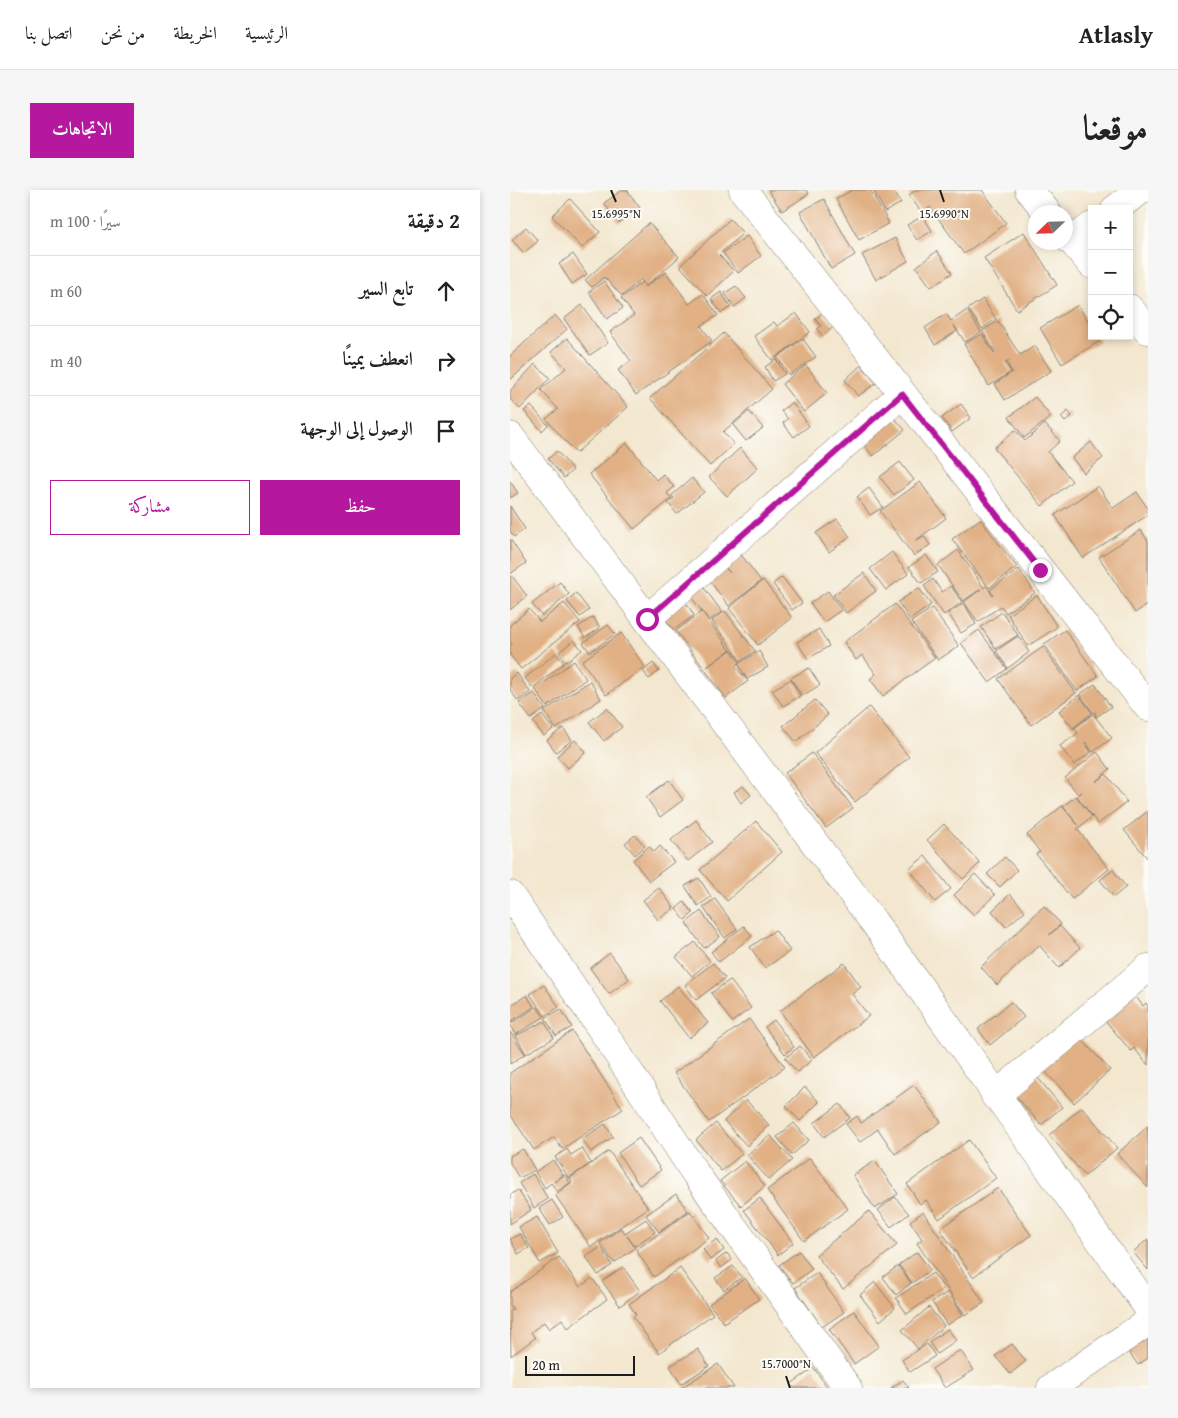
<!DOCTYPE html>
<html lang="ar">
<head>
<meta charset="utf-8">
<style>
	:root { --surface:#fff; --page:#f6f6f6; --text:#222; --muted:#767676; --line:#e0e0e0; --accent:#b5179e }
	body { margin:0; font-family:"Gentium Book Plus",Amiri,serif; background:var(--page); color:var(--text); direction:rtl }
	.controls { position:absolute; right:15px; top:15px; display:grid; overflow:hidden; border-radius:0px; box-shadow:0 2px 8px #0003 }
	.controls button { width:45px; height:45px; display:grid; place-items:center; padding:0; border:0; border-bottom:1px solid var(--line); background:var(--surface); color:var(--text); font:25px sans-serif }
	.compass { position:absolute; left:518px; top:15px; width:45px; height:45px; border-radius:50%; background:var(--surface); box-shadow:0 2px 8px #0003; rotate:247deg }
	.scale { position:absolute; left:15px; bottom:12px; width:110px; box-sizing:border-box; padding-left:5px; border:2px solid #1c1c1c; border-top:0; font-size:14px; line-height:18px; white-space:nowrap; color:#1c1c1c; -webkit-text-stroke:4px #fdfcf7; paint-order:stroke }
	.stop { position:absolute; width:15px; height:15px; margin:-11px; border:4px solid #b5179e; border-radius:50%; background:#fff }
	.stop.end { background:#b5179e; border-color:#fff; box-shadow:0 1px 5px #0008 }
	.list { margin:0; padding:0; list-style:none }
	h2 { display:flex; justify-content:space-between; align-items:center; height:65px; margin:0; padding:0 20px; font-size:21px }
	h2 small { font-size:16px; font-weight:400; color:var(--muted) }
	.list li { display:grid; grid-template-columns:32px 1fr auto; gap:15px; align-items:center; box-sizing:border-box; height:70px; padding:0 20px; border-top:1px solid var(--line) }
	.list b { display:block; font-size:19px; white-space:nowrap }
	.list em { font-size:16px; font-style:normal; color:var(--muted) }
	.actions { display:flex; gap:10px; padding:15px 20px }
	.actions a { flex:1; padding:11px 0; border:1px solid var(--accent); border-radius:0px; text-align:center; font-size:18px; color:var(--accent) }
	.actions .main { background:var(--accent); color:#fff }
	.icon { flex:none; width:28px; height:28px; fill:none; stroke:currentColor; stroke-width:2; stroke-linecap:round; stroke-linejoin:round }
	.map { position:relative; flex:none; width:638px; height:1198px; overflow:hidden; direction:ltr; border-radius:0px }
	header { display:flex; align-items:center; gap:30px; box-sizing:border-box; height:70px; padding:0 25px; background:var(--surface); border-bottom:1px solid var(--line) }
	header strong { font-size:24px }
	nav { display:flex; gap:28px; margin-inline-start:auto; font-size:18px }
	.intro { display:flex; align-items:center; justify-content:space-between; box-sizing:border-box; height:120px; padding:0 30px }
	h1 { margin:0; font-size:35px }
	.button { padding:12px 22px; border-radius:0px; background:var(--accent); color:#fff; font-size:18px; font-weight:700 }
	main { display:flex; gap:30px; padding:0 30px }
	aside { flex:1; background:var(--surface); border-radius:0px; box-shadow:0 2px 8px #0003 }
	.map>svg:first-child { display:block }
</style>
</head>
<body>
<header>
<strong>Atlasly</strong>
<nav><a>الرئيسية</a><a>الخريطة</a><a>من نحن</a><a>اتصل بنا</a></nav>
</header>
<div class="intro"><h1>موقعنا</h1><a class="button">الاتجاهات</a></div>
<main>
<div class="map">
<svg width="638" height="1198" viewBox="0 0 638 1198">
	<rect width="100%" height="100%" fill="#fdfcf7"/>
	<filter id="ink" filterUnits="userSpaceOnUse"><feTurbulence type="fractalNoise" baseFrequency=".02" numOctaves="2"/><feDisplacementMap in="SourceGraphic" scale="10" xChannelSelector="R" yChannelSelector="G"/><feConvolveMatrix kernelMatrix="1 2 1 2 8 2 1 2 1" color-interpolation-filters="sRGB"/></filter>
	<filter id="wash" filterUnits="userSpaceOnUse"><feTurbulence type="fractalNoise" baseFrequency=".0096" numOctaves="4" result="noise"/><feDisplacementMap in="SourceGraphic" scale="20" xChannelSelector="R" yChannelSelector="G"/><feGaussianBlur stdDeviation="1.12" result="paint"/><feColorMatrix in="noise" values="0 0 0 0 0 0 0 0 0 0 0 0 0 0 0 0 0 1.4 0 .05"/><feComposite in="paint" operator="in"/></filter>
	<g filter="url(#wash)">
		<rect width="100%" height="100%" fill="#f3e7cf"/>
		<g id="blocks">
			<path fill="#e1b084" d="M112,0H117L130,18L109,33L94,13Z
				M258,0H296L299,4L272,21Z
				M342,0H360L379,33L349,50L326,9Z
				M363,0H383L391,13L375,22Z
				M406,0H472L496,33L454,64L420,17L412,23L399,5Z
				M60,9L90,42L72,58L42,26Z
				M314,9L345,65L321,79L290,22Z
				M413,26L422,41L407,50L397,35Z
				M220,29L233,43L209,65L224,81L197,106L170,76Z
				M139,33L169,67L136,96L131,89L112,106L94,87L82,97L75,90Z
				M16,37L28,51L14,63L2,50Z
				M514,42L547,95L507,120L474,68Z
				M237,46L251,66L228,83L213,63Z
				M385,48L398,71L366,90L352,65Z
				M427,61L442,83L421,97L406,77Z
				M63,64L77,84L62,94L49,74Z
				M156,82L179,114L193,104L208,125L191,136L202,151L126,205L108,180L121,171L100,142L124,125L111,108L132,92L135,97Z
				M94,91L113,118L97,129L79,102Z
				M226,96L236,108L224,117L215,103Z
				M211,102L221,117L211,123L201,109Z
				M473,109L486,129L472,139L458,119Z
				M72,115L98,153L80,165L54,129Z
				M568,115L582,138V146H587L590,151L552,174L530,138Z
				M457,120L471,142L455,152L443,134L447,141L425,155L415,138L436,124L441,131Z
				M286,123L300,142L262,170L244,146L264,132L267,136Z
				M312,123L324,136L313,146L307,139L311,136L305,129Z
				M45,125L57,139L0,190V166Z
				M488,131L510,165L525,156L541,181L495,210L485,194L502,182L497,173L501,170L495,173L501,182L479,196L454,154L472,144L484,163L485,162L472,141Z
				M214,143L262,199L213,242L224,254L200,276L140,208Z
				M57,148L118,217L66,263L36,229L48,219L31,200L56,178L41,162Z
				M293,149L306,167L279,185L267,167Z
				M266,169L275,184L263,191L255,177Z
				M25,174L40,188L10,219L0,209V201Z
				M296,175L317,203L294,222L272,194Z
				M351,175L366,193L348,206L335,190Z
				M525,207L541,227L514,248L499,227Z
				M282,212L299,236L284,247L273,233L278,229L271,221Z
				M451,214L461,228L442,242L432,228Z
				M21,216L38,235L32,241L14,221Z
				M239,221L253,238L236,251L223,235Z
				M558,221L562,226L555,232L551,227Z
				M381,224L395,240L363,266L351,251Z
				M535,234L550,251L538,262L562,291L532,316L484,258L505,240L515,251Z
				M581,252L593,268L574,283L562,268Z
				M117,253L146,290L153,284L164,297L157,303L161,309L124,339L79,284Z
				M230,258L248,278L217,306L199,287Z
				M47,261L63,280L54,288L38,269Z
				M390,272L404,290L384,305L370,287Z
				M182,288L194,302L167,324L158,313L164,308L161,306Z
				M0,291L8,303L0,308Z
				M410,292L436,328L405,351L414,346L420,355L404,366L370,321Z
				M588,296L603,318L627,302L638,319V325L573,368L545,325Z
				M359,298L373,317L360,325L347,307Z
				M0,316L15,339L4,347L0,341Z
				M327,329L340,347L319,362L306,343Z
				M470,329L507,377L479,398L442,349Z
				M631,340L638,351V414L625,423L589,367Z
				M0,349L16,373L0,384Z
				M226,358L251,391L219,416L195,385L211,374L220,383L210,371Z
				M448,360L474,398L476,396L483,406L480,400L509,379L525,403L496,423L491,416L468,432L454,412L471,399L453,411L428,375Z
				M382,362L398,384L376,400L360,379Z
				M416,365L428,382L411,393L399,377Z
				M354,383L366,401L336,423L323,405Z
				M2,386L17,406L0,420V387Z
				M272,387L292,413L282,420L263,394Z
				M423,389L432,402L441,396L452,412L434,425L414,396Z
				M253,390L282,428L248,455L219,418Z
				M50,392L59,404L32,426L22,414Z
				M192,395L212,422L199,431L179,404Z
				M409,398L421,415L400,430L388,412Z
				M318,401L331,420L314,432L300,413Z
				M66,403L79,420L70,427L57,411Z
				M527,405L547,437L518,456L498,425Z
				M173,408L184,425L164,440L152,424Z
				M54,413L70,432L11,479L0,465V456L2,454L0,451V435L19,419L30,432Z
				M454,413L466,434L451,443L438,423Z
				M385,414L425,468L373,506L360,489L366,484L352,465L346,470L334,452Z
				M422,418L449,456L428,470L401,432Z
				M192,421L220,460L197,477L221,460L230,472L225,476L238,491L216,508L166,441Z
				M215,421L245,461L231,471L202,431Z
				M492,422L508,445L486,459L471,437Z
				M83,427L90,438L75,448L68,437Z
				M98,435L105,444L80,462L73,453Z
				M309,439L319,456L298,469L287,452Z
				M469,440L497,479L479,492L451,453Z
				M555,440L588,486L567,501L534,454Z
				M111,443L135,477L96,505L72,471Z
				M508,446L519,462L498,478L486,461Z
				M64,450L72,460L56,472L49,462Z
				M533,457L566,503L521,535L488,489Z
				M249,461L258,477L237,489L228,474Z
				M46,463L54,473L23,498L15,488Z
				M64,471L76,489L37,517L25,499Z
				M143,473L149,481L139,489L133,481Z
				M299,478L310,495L292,506L281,488Z
				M7,483L20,502L8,511L0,500V488Z
				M281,489L290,506L273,516L262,500Z
				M80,491L91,509L46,539L34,521Z
				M585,494L601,517L586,527L585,522L583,523L570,504Z
				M24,503L35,519L21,529L9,513Z
				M569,505L582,523L563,538L549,521Z
				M305,510L318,525L286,552L273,536Z
				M359,517L399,567L345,612L305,563Z
				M97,518L112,537L94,551L79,532Z
				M583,524L602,548L583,562L575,552L581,562L564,575L550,556L568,543L564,538Z
				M32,525L43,539L34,546L23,532Z
				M53,538L62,550L46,562L37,550Z
				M65,550L76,562L58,578L47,566Z
				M587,562L600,579L585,592L596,584L617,612L588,634L567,606L572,602L568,604L555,588Z
				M302,563L343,618L316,638L275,583Z
				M159,590L173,610L150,627L136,607Z
				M233,596L241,605L231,613L224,602Z
				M566,606L582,627L567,639L599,679L562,709L526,664L530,662L517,645L552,616L568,635L553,616Z
				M638,621V669L614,640Z
				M186,630L202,652L178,671L161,650Z
				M246,631L272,662L217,711L190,680Z
				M434,634L470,673L453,689L417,650Z
				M125,645L135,656L125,665L115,653Z
				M139,656L144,662L150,656L164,672L139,691L123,670Z
				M415,666L441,699L425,712L399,679Z
				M495,667L507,680L490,697L477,684Z
				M603,680L616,697L604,707L590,690Z
				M465,684L485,705L464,725L444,705Z
				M189,688L201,707L188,716L175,696Z
				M149,698L164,718L148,730L133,710Z
				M500,704L515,721L496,737L482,721Z
				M205,709L227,739L215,748L193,717Z
				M174,712L183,723L175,730L166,719Z
				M534,716L551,734L539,745L550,736L570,758L549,778L529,755L487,795L471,777Z
				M191,721L210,747L194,758L176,733Z
				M234,736L242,746L209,772L201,762Z
				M265,740L280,761L255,778L240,757Z
				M185,752L200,771L182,786L166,767Z
				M100,763L119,789L99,804L80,778Z
				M203,773L215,788L186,810L175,795Z
				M334,773L351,797L342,804L359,826L304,867L270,821Z
				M220,790L241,818L222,832L201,803Z
				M34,795L49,817L35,826L20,804Z
				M168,796L198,833L179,848L150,811Z
				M623,803L633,816L636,813L638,816V875L624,858L621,861L593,828Z
				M17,805L24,817L0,832V816Z
				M501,812L514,827L480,855L468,839Z
				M27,817L34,827L5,845L0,834Z
				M51,819L62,837L46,846L35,828Z
				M239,829L275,877L199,932L164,883Z
				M264,830L284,857L275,864L255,837Z
				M34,831L44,848L16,864L6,846Z
				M62,841L113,919L52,959L44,947L24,960L0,924V883Z
				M0,842L15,864L0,874Z
				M565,842L600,880L564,913L529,875Z
				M290,856L302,870L287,882L275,868Z
				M523,882L552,917L531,935L501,900Z
				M404,895L431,932L385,964L368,939L350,952L336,934L347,926L351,933Z
				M295,897L309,912L290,931L276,916Z
				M236,910L259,935L237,956L214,931Z
				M330,914L340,928L314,947L304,933Z
				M572,917L607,958L575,986L539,945Z
				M206,933L232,964L211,981L186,950Z
				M284,933L299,950L282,965L267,947Z
				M95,934L103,947L81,962L72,949Z
				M638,936V998L607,964Z
				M260,945L282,970L259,990L237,965Z
				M129,948L151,980L129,995L108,963Z
				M459,950L486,988L429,1029L416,1010L410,1014L397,994Z
				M72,958L81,973L59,988L45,967L57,959L61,965Z
				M13,959L25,980L9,988L0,973V966Z
				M99,961L138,1018L81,1057L45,1005L62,992L60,988Z
				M300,968L338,1019L294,1051L257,1000Z
				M43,970L53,985L44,992L55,985L60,993L47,1001L41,993L35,998L25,982Z
				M235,971L255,996L231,1016L210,991Z
				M365,971L388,1004L365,1019L343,985Z
				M23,984L38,1009L24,1018L9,993Z
				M488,998L521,1045L463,1087L430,1039Z
				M8,1000L21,1020L0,1034V1005Z
				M166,1004L178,1021L149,1042L136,1025Z
				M385,1007L399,1024L381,1037L368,1020Z
				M250,1008L283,1053L268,1065L234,1020Z
				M42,1010L53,1027L40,1035L29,1018Z
				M180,1021L199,1048L144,1087L126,1060Z
				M359,1021L387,1055L333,1099L306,1065Z
				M413,1022L474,1113L455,1125L407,1053L412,1049L400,1031Z
				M27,1027L48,1063L30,1073L9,1037Z
				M136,1029L145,1042L125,1056L117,1046L125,1058L104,1073L90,1053L111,1038L115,1043Z
				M10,1044L19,1058L8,1064L0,1049Z
				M207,1049L214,1060L200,1070L193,1059Z
				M638,1049V1080L623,1062Z
				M91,1057L102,1075L88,1085L76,1067Z
				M289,1061L302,1079L283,1093L269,1075Z
				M407,1062L420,1080L402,1093L389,1075Z
				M217,1063L222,1070L211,1078L206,1071Z
				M49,1067L70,1097L82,1088L97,1109L58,1138L52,1129L39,1139L34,1132L21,1142L25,1148L1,1166L0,1121L3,1119L0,1115V1102Z
				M223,1076L232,1087L214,1100L205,1088Z
				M388,1076L401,1093L386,1105L373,1087Z
				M113,1077L130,1101L110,1116L92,1091Z
				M170,1078L203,1124L149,1163L123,1127L126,1125L119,1114Z
				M307,1083L334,1122L312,1137L285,1098Z
				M423,1083L434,1098L397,1124L386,1108Z
				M235,1088L249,1109L214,1133L199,1114Z
				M365,1092L385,1118L370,1131L350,1105Z
				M438,1102L453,1125L437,1135L422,1112Z
				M419,1117L434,1136L408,1159L392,1140Z
				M344,1121L369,1156L344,1174L319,1139Z
				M438,1139L446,1150L427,1164L419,1152Z
				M635,1144L638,1149V1168L628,1175L616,1158Z
				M417,1154L425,1166L400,1182L392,1170Z
				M502,1154L516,1171L500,1184L485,1166Z
				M188,1159L199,1176L171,1194L160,1176Z
				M450,1160L464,1180L435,1198L422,1179Z
				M208,1174L224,1198H171Z
				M304,1178L318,1198H284L281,1194Z
				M393,1190L399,1198H381Z"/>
		</g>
	</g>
	<g filter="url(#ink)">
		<use href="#blocks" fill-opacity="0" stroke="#888276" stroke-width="1"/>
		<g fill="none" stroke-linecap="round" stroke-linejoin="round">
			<defs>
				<path id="minor" d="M233,0L638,517
					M519,0L537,22
					M605,19L631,0
					M556,44L582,75
					M561,51L582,36
					M619,118L638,140
					M0,246L363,731L638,1118
					M137,429L392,204
					M0,705L92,840L185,983L338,1198
					M485,906L638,778
					M541,1198L638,1132"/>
			</defs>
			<use href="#minor" stroke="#888276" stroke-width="29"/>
			<use href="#minor" stroke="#fff" stroke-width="28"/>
		</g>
	</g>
	<g fill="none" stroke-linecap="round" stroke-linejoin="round" filter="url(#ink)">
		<path stroke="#b5179e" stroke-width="6" d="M137,429L392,204L530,380"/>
	</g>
	<path fill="none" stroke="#1c1c1c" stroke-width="2" d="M101,0L106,12M430,0L434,12M276,1186L280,1198"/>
	<g font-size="12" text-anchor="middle" fill="#1c1c1c" stroke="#fdfcf7" stroke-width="4" stroke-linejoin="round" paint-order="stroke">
		<text x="106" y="28">15.6995°N</text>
		<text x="434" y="28">15.6990°N</text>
		<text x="276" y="1178">15.7000°N</text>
	</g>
</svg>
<div class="controls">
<button>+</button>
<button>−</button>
<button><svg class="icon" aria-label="locate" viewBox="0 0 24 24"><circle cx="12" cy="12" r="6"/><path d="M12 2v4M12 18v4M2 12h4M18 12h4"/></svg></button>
</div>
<svg class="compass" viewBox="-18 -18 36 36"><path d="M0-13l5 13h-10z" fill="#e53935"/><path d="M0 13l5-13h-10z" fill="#767676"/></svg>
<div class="scale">20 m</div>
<div class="stop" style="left:137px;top:429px"></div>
<div class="stop end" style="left:530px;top:380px"></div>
</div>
<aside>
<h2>2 دقيقة<small>سيرًا · 100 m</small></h2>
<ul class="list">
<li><svg class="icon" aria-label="ahead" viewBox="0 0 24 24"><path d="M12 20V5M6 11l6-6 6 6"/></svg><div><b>تابع السير</b></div><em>60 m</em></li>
<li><svg class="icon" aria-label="right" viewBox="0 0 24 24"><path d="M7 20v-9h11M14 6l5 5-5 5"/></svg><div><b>انعطف يمينًا</b></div><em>40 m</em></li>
<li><svg class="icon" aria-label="arrive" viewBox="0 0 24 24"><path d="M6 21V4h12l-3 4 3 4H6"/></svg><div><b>الوصول إلى الوجهة</b></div></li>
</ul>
<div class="actions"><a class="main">حفظ</a><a>مشاركة</a></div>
</aside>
</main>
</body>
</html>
